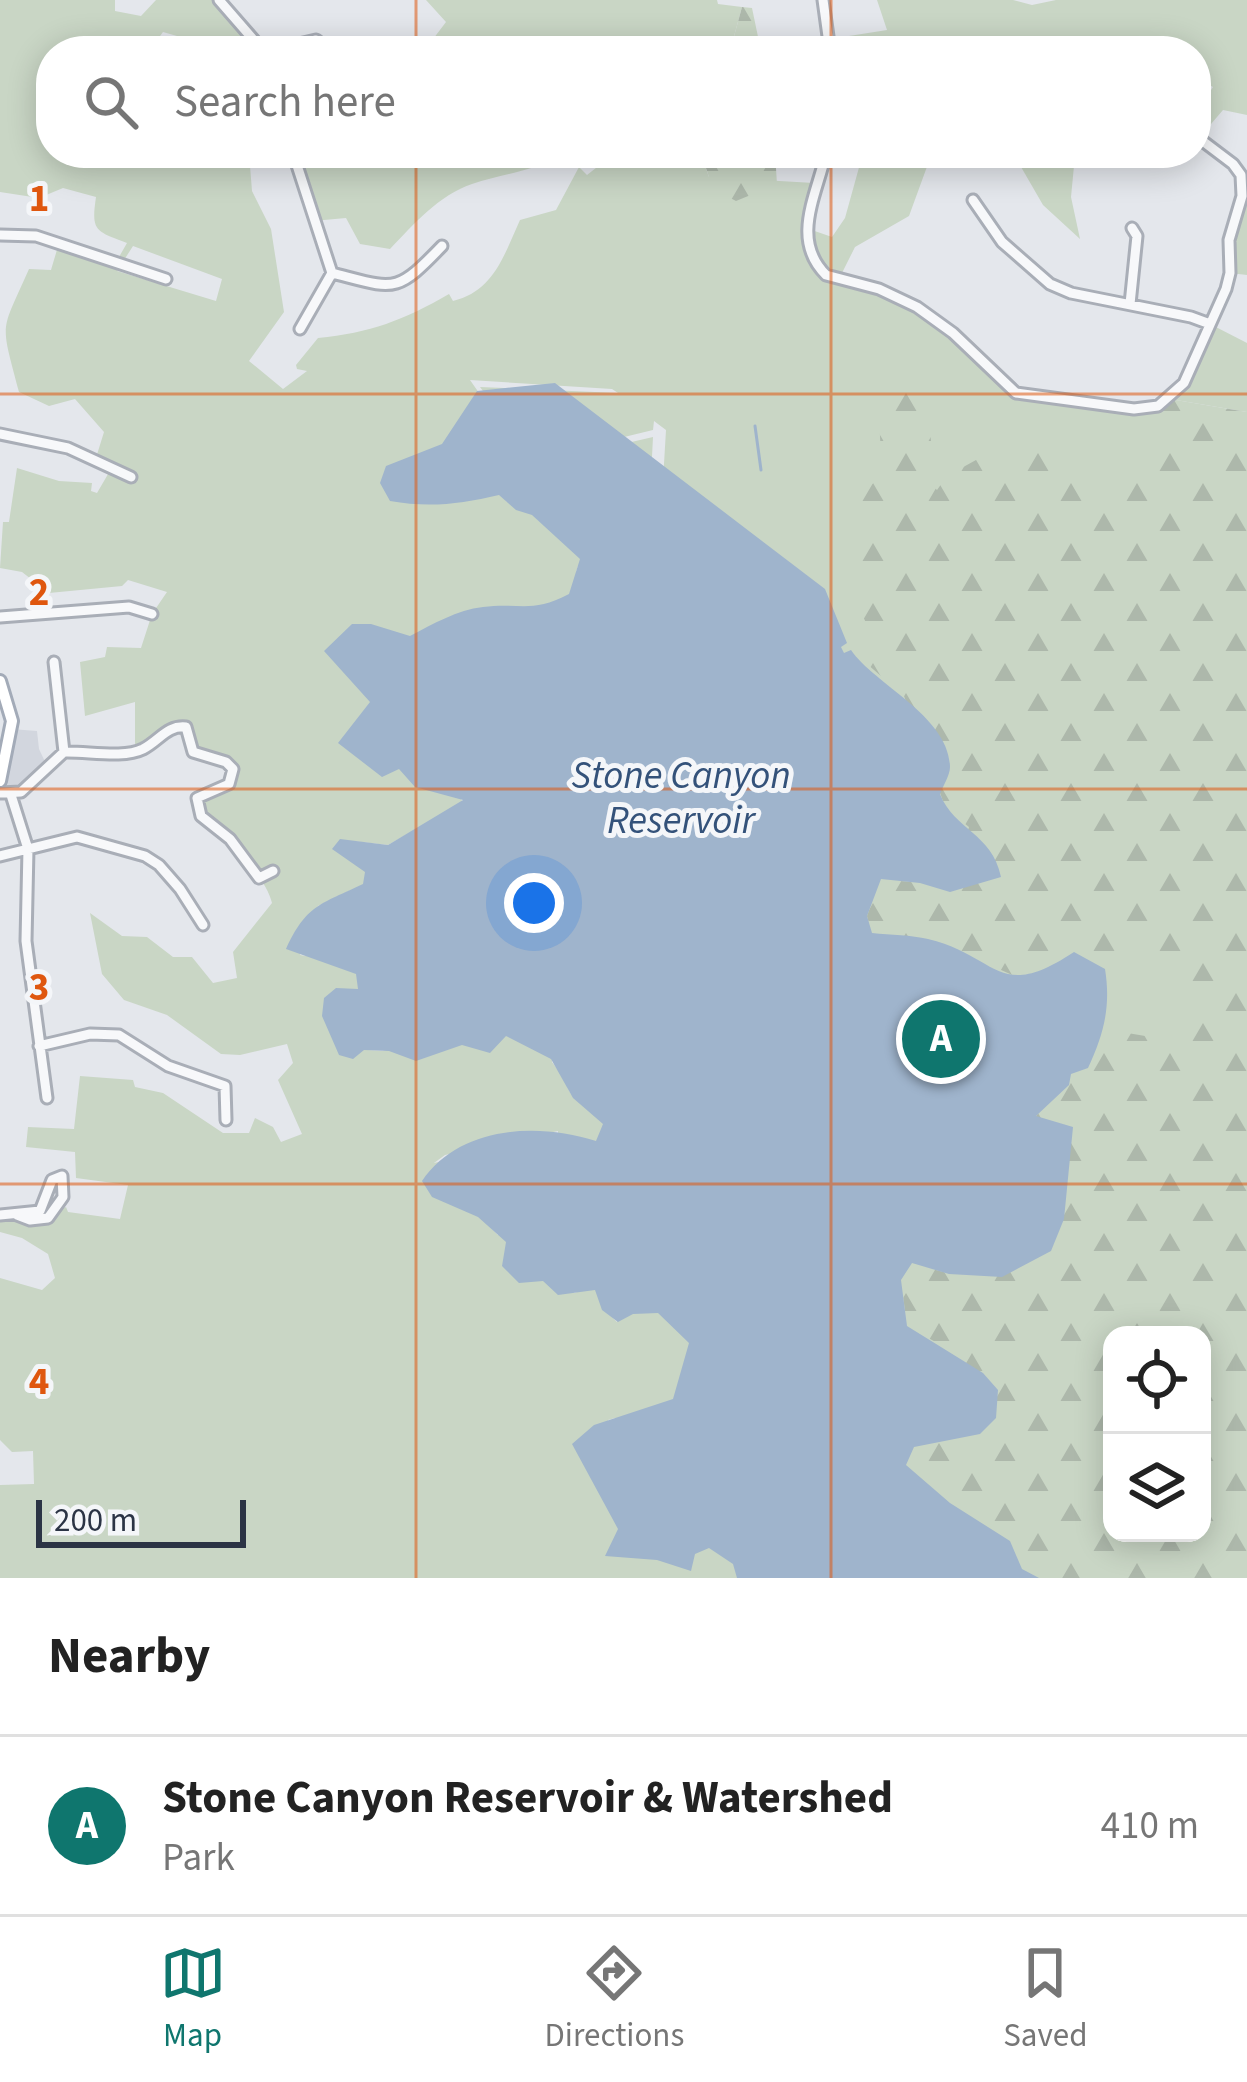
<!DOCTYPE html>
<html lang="en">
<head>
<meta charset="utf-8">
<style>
	:root { --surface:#fff; --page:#f6f6f6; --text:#222; --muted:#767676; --line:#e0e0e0; --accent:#0f766e }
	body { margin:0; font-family:"Source Sans 3",sans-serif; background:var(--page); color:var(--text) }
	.controls { position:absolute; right:36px; bottom:36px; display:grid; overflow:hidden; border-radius:24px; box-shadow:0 6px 30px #0003 }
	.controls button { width:108px; height:108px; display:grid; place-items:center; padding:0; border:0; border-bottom:3px solid var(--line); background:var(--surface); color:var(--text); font:60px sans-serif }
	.scale { position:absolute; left:36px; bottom:30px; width:210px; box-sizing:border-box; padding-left:12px; border:6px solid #2b3445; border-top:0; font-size:33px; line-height:42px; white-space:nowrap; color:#2b3445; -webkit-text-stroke:9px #f4f6f9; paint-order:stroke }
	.you { position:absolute; left:534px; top:903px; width:42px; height:42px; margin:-30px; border:9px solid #fff; border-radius:50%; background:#1a73e8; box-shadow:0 0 0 18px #1a73e833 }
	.badge { display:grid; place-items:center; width:78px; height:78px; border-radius:50%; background:var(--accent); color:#fff; font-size:39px; font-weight:700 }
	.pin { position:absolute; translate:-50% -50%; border:6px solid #fff; box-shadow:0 3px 12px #0006 }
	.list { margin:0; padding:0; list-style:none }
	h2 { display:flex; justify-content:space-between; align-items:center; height:156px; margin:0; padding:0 48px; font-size:51px }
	h2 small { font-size:39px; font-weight:400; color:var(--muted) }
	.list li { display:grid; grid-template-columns:78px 1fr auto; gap:36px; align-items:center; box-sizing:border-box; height:180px; padding:0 48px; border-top:3px solid var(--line) }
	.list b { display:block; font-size:45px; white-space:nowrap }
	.list p { margin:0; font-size:39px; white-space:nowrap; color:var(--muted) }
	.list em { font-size:39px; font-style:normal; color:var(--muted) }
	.icon { flex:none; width:66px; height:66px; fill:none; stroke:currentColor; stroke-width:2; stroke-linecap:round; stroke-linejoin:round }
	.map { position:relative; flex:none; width:1247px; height:1578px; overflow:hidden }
	.search { position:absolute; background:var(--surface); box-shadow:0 6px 30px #0003; left:36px; right:36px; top:36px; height:132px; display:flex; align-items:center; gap:30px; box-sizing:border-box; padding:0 42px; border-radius:48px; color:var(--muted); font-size:45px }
	.sheet { height:336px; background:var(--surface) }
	nav { display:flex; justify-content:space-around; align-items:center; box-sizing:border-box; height:168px; border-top:3px solid var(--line); background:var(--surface); font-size:33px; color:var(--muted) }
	nav a { display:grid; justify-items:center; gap:6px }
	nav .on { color:var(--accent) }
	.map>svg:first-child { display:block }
</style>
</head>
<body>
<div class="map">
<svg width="1247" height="1578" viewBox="0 0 1247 1578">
	<defs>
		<pattern id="forest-firs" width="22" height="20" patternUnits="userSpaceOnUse" patternTransform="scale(3)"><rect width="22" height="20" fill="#c9d6c5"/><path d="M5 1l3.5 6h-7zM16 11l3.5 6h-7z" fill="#adb8ab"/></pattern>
	</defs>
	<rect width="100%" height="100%" fill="#e4e7ec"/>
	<path fill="#d2d6de" d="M11,729L37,731L39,749L48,768L21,792L0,793Z"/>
	<path fill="#c9d6c5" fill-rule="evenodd" d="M0,0H115V11L141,16L156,0H219C237,21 247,48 277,49L200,51L191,40L163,32L149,51H51V153H249L252,191L271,229L284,312L249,361L283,389L307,371L297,369L296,365L318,338C370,333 404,320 449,294L453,301C494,291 504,255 520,220L556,210L579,167L587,175L615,153H705L703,160L709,177L814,183L813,188H817L806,228L832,237L845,218L863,153H932L909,216L855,247L839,279L879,289L917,307L953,333L1017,393L1147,409V414L1175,403L1176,424L1247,428V1578H0V1485L34,1484L33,1451L12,1452L0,1440V1278L42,1290L55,1278L48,1254L22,1238L0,1232V1215L39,1220L66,1207L68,1212L120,1219L128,1185L76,1178L75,1152L26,1147L28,1127L74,1129L80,1076L133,1080L135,1087L163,1093L223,1133H249L255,1118L273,1127L281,1142L302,1134L278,1080L293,1063L287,1044L240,1055L221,1054L167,1015L124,1000L102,974L90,913L122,936L147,937L173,957H192L213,983L237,978L233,952L272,903C268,884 243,854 229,839C217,825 204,822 196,804L200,794L230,784L233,769L226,762L193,752L186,727L178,725L135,752V702L85,716L80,662L105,657L107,647L141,648L152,614L167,592L128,580L122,586L49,593L22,572L0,568L3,522H9L17,468L59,481L92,483L91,491L97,493L111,469L95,461L104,432L75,399L49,406L19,392C0,319 0,335 29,269L51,270L59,243L115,264L127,243C95,231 91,231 96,197L63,188L39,198L0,192ZM133,246L222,279L216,301L117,271ZM470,380L612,389L618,393L480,387L529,453L554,454L653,430L654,421L666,430L658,565L630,593L648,615L653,650L651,668L634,703L632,742L650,744L617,1322L613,1318L617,1241L565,1238L580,1291L574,1293L558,1238L498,1235L492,1229L556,1231L552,1213L551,1136L434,1163L445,1155L558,1131V1213L564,1232L617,1235L624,1117L571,1094L567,1087L624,1110L629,1007L559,1029L558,1070L552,1062V1029L522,1013L427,1039L431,1054L426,1056L421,1040L383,1051L368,1050L419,1034L404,980L339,966L326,960L362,962L404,973L419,915L361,905L347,894L323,908L306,956L300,955L318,906L351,890L363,899L422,908L427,888L421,840C396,849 376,857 352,841L388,845L444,813L467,810L399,684L368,696L366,690L396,678L366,625H373L402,675L488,639L475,610L480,608L493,638L638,629L617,594L621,583L637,569L576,572L578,566L645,562L649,503L539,521L533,515L650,496L653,437L554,460H530L507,502L503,497L522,459L425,453L434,448L521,453ZM1112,1335H1202V1533H1112ZM615,1418L610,1507L609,1508L604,1499L608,1420Z
		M426,0H717L718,4L742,7L730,51H424L446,22Z
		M877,0H1013L1032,5L1056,0H1247V115L1223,110L1199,138L1196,136V113L1213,87L1196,77V51H830V39L887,30Z
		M293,153H562C537,172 502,173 472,184C439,195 414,224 390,249L360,244L346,218L313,221Z
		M1013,153H1056L1074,166L1071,197L1080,239L1043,205Z
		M1240,201L1247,204V275L1230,273L1229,240Z
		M1210,324L1247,343V412L1170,399L1178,392Z"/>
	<path fill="url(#forest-firs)" fill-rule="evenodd" d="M742,7L752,8L761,51H730Z
		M705,153H775L777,184L736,201L713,189L703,159Z
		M899,386C934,408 934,446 930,483L937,490L947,476L976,460L1039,452L1092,479L1152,463L1171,452L1173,435L1141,427L1147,409L1170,399L1247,412V1578H1039L1022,1569L1009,1541L950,1503L906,1465L914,1447L944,1442L948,1349L907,1326L901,1280L912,1263C951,1275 987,1286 1024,1264L1035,1116C1055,1102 1062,1089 1074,1070C1084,1055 1099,1047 1104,1029L1151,1037L1193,1005L1200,987L1120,946L1105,969L1074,952L1045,971L1019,978L931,939L872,933L867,916L881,879L920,883L950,892L969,827L946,809L904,696L851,650L872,636L840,566L854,548C853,511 857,500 882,473L879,418L887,389ZM1112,1335H1202V1533H1112Z"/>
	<path fill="#9fb4cc" d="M555,383L825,589L847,643L841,647L844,653L851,650C875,685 949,716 950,767C950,775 943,786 940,794C954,830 992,833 1001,877L950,892L920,883L881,879L867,916L872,933C891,935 911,935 928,939C999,956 997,1003 1074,952L1105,969C1111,1006 1104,1034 1088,1068L1071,1074L1069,1085L1036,1116L1073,1127L1064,1219L1051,1251L1002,1277L949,1274L912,1263L901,1280L907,1326L983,1373L998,1390L996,1418L980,1434L914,1447L906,1465L950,1503L1010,1541L1022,1569L1039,1578H737L733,1564L709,1548L695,1554L691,1571L657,1560L605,1556L618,1529L572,1444L594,1425L673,1399L689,1343L658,1313L633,1314L618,1322L602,1310L595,1290L558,1295L543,1281L519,1283L502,1266L506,1242L478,1217L432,1197L422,1181C459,1126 537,1122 596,1141L603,1124L573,1098L551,1059L506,1036L490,1053L462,1045L416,1061L389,1051L364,1050L353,1059L339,1055L322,1016L324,998L336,988L358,989L356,974L286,949C306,905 321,904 363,884L365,872L332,849L340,839L388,845L463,800L415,787L399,769L382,777L338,743L370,702L324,651L352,624H371L410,636C433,624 457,610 483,607C519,602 531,614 569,594L580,559L532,515L516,510L499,495C461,504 429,508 390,501L380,483L386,466L442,444L477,391Z"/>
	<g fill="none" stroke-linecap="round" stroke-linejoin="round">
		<path stroke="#9fb4cc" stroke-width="3" d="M755,426L761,470"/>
		<defs>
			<path id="minor" d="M219,0L259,46L277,49L316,40L330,51
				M823,0L830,51
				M293,153L332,273C395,289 395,295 442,246
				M826,153C817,195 790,239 826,275L879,289L917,307L953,333L1016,393L1134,409L1158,406L1184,383L1226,289L1230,273L1229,240L1242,196L1241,175L1233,164L1196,136
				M973,200L1002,242L1050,284L1071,293L1191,317L1210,324
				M0,235L36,236L166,279
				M1130,304L1137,236L1132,228
				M300,329L332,273
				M0,434L68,448L131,477
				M0,617L129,607L152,614
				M54,662L64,752
				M0,793L21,792L64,752C87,751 123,759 143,749C160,740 167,725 186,727L193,752L226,762L233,769L229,784L197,798L201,816L230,839L259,878L273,871
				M11,795L28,849L26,941L47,1098
				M0,856L77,837L145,856L159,865L180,889L203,925
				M39,1046L90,1034L119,1035L168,1066L225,1086L226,1120
				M0,1215L40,1211L52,1180L62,1176L63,1197L48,1218L30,1220L17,1215"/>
			<path id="major" d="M0,681L12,721L0,781"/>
		</defs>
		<use href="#minor" stroke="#a9aeb7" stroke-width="15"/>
		<use href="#major" stroke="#a3abb8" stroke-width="16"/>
		<use href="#minor" stroke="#f7f8fa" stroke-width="9"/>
		<use href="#major" stroke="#fff" stroke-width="10"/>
	</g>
	<path fill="none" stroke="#df570f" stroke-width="3" stroke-opacity="0.55" d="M416,0V51M831,0V51M416,153V1578M831,153V1578M0,394H1247M0,789H1247M0,1184H1247"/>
	<g text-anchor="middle" stroke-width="10" stroke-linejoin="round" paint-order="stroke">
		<g font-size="39" font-style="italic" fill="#34527a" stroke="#f4f6f9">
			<text x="681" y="788">Stone Canyon<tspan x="681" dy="45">Reservoir</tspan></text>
		</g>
	</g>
	<g font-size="39" text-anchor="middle" font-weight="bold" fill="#df570f" stroke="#f4f6f9" stroke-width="10" stroke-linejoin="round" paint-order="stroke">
		<text x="39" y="211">1</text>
		<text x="39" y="605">2</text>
		<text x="39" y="1000">3</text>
		<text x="39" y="1394">4</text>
	</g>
</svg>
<div class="controls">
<button><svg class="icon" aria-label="locate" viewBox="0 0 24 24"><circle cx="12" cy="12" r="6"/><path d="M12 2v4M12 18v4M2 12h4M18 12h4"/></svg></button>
<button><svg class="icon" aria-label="layers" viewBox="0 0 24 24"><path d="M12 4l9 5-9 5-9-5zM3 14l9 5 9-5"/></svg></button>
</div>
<div class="scale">200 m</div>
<div class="you"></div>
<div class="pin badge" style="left:941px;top:1039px">A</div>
<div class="search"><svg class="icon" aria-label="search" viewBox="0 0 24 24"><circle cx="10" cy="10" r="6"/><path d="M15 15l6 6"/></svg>Search here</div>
</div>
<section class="sheet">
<h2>Nearby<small></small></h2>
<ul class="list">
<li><span class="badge">A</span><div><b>Stone Canyon Reservoir &amp; Watershed</b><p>Park</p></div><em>410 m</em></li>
</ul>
</section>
<nav>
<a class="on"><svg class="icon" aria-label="map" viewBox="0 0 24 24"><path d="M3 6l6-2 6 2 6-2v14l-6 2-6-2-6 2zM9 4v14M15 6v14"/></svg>Map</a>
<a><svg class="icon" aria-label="directions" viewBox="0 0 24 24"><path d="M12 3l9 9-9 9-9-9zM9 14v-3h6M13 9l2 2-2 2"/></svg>Directions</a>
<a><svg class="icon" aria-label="saved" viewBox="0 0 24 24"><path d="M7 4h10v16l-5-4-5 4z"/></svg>Saved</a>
</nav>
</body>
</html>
